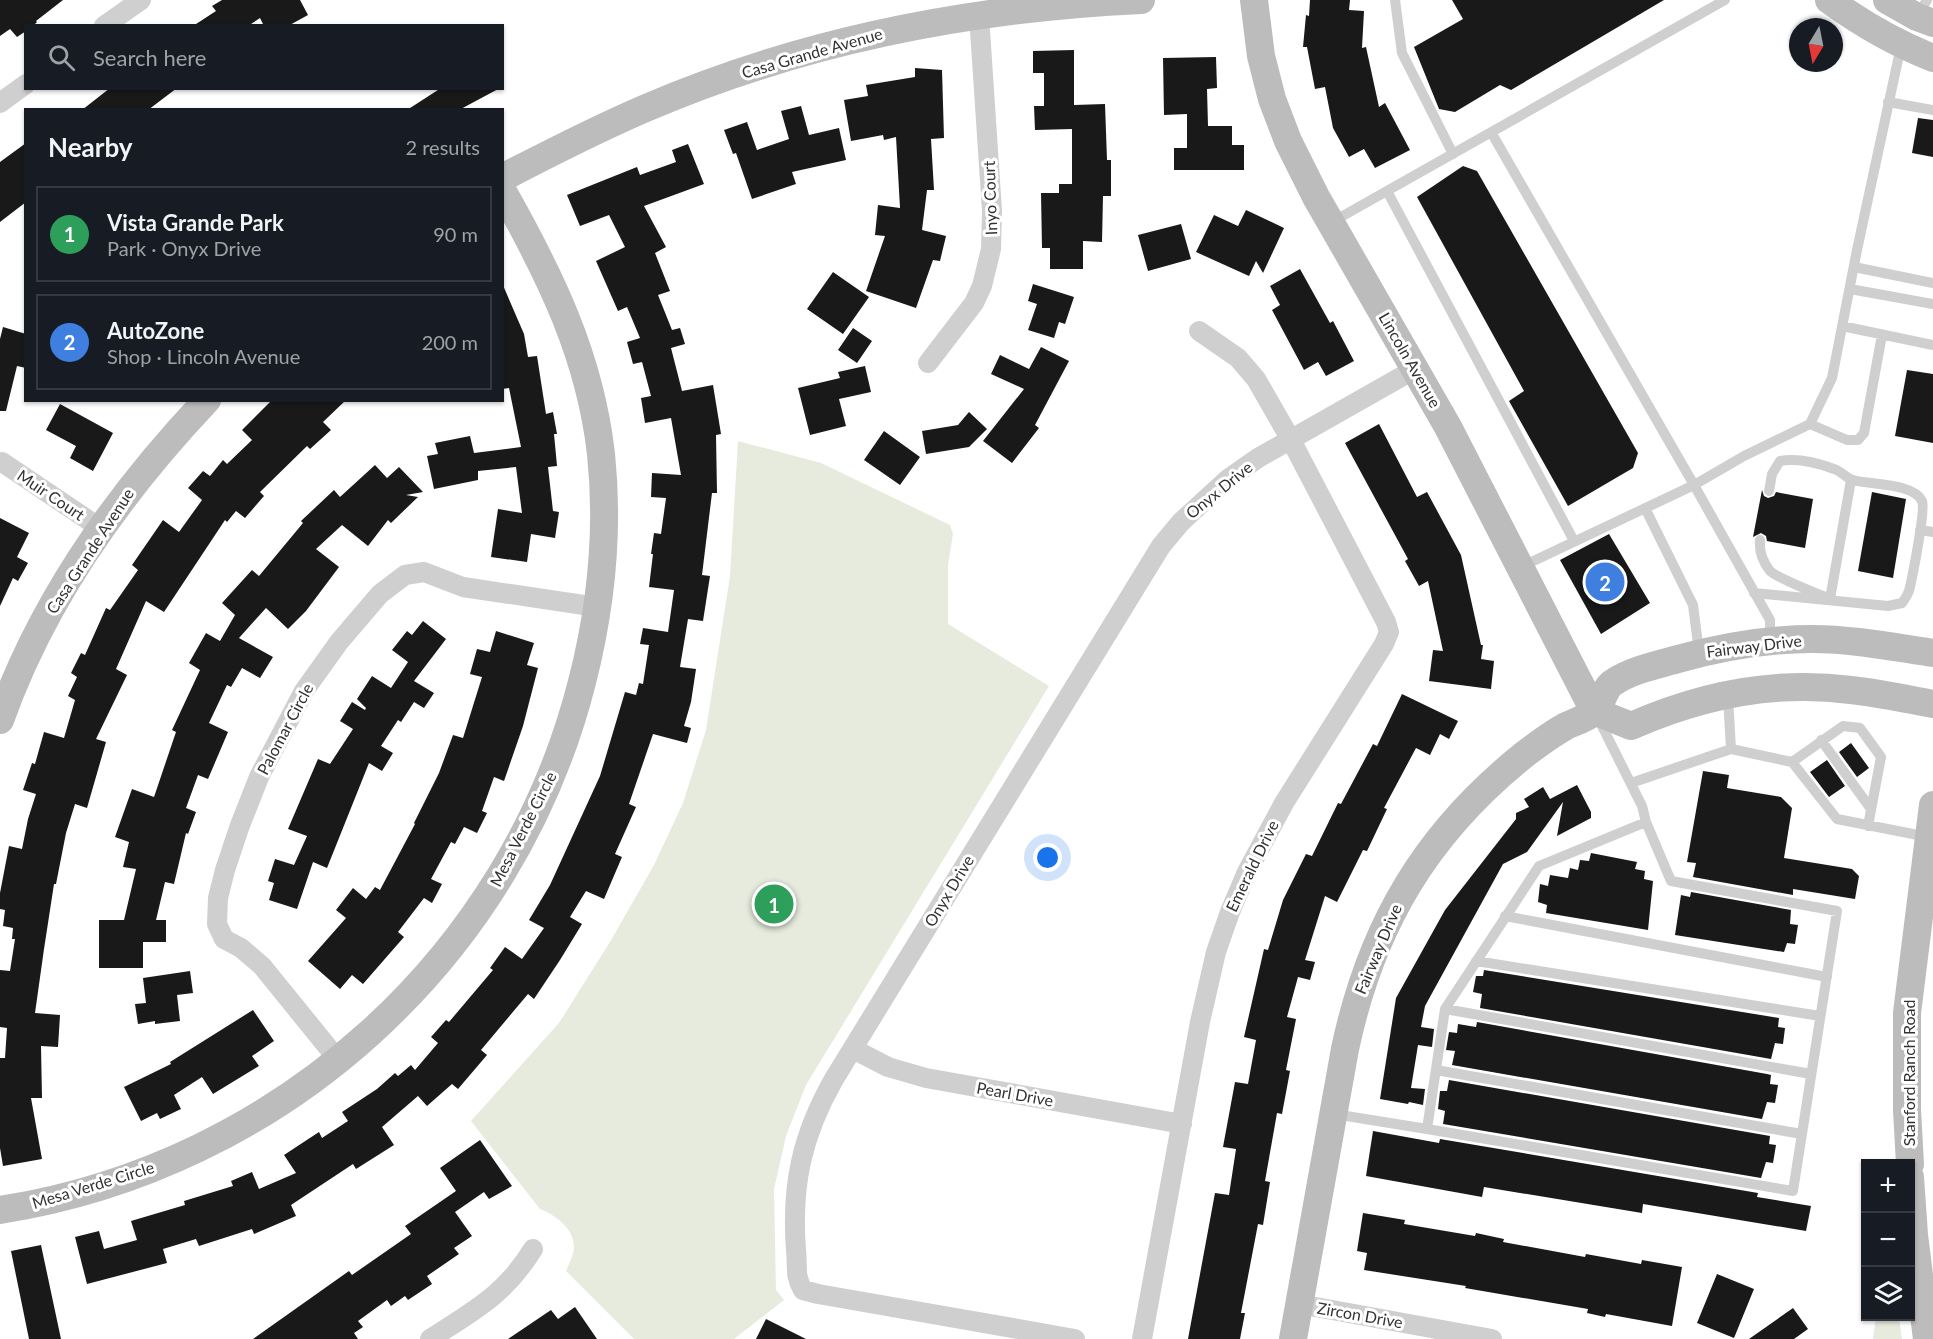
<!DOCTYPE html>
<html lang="en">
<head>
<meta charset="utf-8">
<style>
	:root { --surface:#171b24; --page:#20242c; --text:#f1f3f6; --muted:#9ea1a6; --line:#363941; --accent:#8c9099 }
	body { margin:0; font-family:Lato,sans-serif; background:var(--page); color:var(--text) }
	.controls { position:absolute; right:18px; bottom:18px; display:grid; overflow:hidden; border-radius:0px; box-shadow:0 2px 4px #0004 }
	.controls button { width:54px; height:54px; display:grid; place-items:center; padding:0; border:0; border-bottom:2px solid var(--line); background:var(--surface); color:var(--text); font:30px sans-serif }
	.compass { position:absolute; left:1789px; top:18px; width:54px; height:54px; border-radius:50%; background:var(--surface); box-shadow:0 2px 4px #0004; rotate:190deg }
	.you { position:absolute; left:1048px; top:858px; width:21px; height:21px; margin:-15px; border:4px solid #fff; border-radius:50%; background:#1a73e8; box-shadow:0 0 0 9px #1a73e833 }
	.badge { display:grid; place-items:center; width:39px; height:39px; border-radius:50%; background:var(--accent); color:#fff; font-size:20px; font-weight:700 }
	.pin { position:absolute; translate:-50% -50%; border:3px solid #fff; box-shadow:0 2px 6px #0006 }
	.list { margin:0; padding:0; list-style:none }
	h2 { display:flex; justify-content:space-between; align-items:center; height:78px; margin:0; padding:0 24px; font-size:26px }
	h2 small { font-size:20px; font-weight:400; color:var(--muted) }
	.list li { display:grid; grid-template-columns:39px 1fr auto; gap:18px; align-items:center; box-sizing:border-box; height:96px; margin:0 12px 12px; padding:0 12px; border:2px solid var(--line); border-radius:0px }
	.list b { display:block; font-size:22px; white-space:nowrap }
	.list p { margin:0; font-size:20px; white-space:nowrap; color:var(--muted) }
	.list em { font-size:20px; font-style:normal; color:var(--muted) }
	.icon { flex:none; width:33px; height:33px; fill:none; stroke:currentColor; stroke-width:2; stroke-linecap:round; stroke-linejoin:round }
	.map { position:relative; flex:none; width:1933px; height:1339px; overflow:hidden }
	.search { position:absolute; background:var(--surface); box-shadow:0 2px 4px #0004; left:24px; top:24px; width:480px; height:66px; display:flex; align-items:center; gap:15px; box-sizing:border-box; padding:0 21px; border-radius:0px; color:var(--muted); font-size:22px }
	.panel { position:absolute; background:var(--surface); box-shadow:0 2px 4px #0004; left:24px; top:108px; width:480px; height:294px; border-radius:0px }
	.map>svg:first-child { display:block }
</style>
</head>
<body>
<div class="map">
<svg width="1933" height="1339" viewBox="0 0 1933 1339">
	<rect width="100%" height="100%" fill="#fff"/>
	<path fill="#e6ebde" d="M738,441L821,463L950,525L953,534L948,565V624L1049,686L806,1085L786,1136L774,1189L776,1290L784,1300L734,1339H634L566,1271C569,1264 574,1254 574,1247C574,1228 555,1215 540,1209L471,1121L559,1023L610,942L654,865L683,803L706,730L730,576Z
		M1876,1316L1899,1317L1902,1339H1873Z"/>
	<path fill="#191919" d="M0,0H63L36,21L37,22L33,26H26V31L17,37L10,29L0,36Z
		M222,0H300L308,15L288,26H264L260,18L248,26H193L216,11L212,6Z
		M1310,0H1350L1349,10L1364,11L1362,48L1366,47L1379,107L1385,103L1410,150L1375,168L1364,149L1349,157L1333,128L1325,87L1315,89L1307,47H1303L1306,15L1309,16Z
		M1452,0H1664L1511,90L1500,85L1455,112L1439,109L1414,47L1463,19Z
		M1074,50V105L1105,104L1107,160H1111V196H1103L1102,242L1083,241V269H1050V248H1042L1041,193H1059V184H1072V129L1035,130L1034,106H1044V73H1033V51Z
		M1216,57L1217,88L1207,89L1208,126H1232V145H1244V170H1174V148H1187V114L1164,115L1163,58Z
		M915,68L942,70L944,138L931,139L934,190H927L922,230L946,236L940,261L933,260L916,308L866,291L885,236L875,235L878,205L900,208L896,137L884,140L883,135L851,141L844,100L868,96L866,85L915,77Z
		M110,88H177L148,110H82Z
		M441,88H500L459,110H407Z
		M801,106L809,135L839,128L846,160L792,172L796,184L752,199L736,153L733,154L724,130L747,122L757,150L789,139L781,111Z
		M1918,118L1933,120V157L1912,153Z
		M26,143V202L0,222V162Z
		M688,144L704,184L644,206L666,247L655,253L670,291L658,295L672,330L680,328L685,344L671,348L682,391L713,385L721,434L716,435L717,493H712L702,575L710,576L703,621L688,619L680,667L696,669L691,702L684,726L691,728L687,743L653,734L629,804L636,807L615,854L622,857L604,899L586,891L570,917L582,924L560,960L534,999L528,994L481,1050L487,1055L458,1089L452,1084L427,1106L418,1096L382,1127L394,1145L356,1169L353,1164L291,1205L296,1216L254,1234L252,1229L199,1246L196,1239L163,1249L167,1263L87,1284L75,1237L99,1231L104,1249L137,1240L131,1221L185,1205L184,1201L233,1186L231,1181L252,1172L259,1189L296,1173L284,1155L319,1132L322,1138L348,1121L342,1112L377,1089L395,1073L398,1076L411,1065L415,1070L438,1043L431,1037L446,1020L449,1022L493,970L490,968L505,947L522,959L544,928L529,920L550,885L600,776L625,692L636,695L639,683L643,684L649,645L640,644L643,628L668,632L674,590L649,587L653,554H651L654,533L661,534L666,498L651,497L652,473L681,475L671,418L645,423L641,398L651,396L642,362L633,364L627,342L640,338L627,307L618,311L596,261L625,247L609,215L580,226L567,195L637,167L640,175L676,162L672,150Z
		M1463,166L1477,171L1638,453L1633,468L1568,506L1509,401L1524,391L1417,197Z
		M1246,210L1284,228L1263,273L1256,261L1249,276L1196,252L1214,215L1238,226Z
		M1181,224L1191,259L1148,271L1138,235Z
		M1300,269L1330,323L1333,321L1354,361L1326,376L1318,362L1304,370L1272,310L1280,305L1270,286Z
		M833,272L869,297L843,334L807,309Z
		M502,283L524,334L528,357L537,356L546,414L553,412L557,434H554L557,466L548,467L553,511L559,512L555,538L531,534L527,562L491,557L498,509L522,513L516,467L478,471V480L434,489L427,456L438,454L435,443L470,436L474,453L521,447L509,388L502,389Z
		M1033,284L1074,297L1065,324L1059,322L1054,338L1028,330L1037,304L1028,301Z
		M3,327L26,334V368L17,366L6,411H0V339Z
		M853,328L872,341L857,363L838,350Z
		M1041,347L1069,361L1035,425L1039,428L1012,463L983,441L1024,389L991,374L1000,355L1029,369Z
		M865,366L871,392L839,399L846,426L810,435L798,388L840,378L838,372Z
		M1907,370L1933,374V443L1895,436Z
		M272,400H346L323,422L331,430L310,449L307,446L260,492L264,496L245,518L236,511L227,522L225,520L164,612L146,601L116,669L127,675L96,739L106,742L87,808L75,804L66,833L56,884H54L44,949L35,1013L60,1015L58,1047L41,1046L42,1098H31L42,1159L3,1166L0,1148V1058H5L7,1028L0,1027V970L10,971L15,939H12L13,928L3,926L5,910L0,909V893L9,846L22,849L28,819L36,794L23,790L32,763L35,764L44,732L64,738L75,700L68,696L77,677L71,673L81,653L85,655L106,608L110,610L138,570L132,565L163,520L179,532L202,500L188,488L203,471L210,476L223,460L227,464L252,440L242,430Z
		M60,404L113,433L93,471L70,458L76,446L46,430Z
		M969,412L987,429L969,447L926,454L922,431L958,425Z
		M1379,424L1417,497L1427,492L1461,555L1481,645H1483L1481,659L1494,661L1491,689L1429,681L1433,650L1443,651L1428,581L1419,586L1405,561L1408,559L1345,443Z
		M884,431L920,457L900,485L864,460Z
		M375,465L387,478L399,467L423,492L406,495L418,497L391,523L388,520L368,546L342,525L316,549L339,567L306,611L288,629L266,608L239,638L273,657L260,678L242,668L231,687L227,685L209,723L228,732L208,779L198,775L186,808L196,812L188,834L186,833L174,884L165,882L156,920H166V942H143V968H99V920H124L136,869L123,867L129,842L115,837L132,789L154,797L176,732L172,730L200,670L189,663L206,633L220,641L235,615L222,603L252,570L259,576L303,523L301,521L334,490L340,497Z
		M1762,490L1764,496L1768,498L1774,496L1776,492L1813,499L1805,548L1767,541L1766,536L1761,533L1753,537Z
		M1872,492L1906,499L1893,578L1858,571Z
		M0,518L29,533L17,557L28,563L18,581L13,578L0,606Z
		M1609,534L1650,603L1601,634L1560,560Z
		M423,621L446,639L414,681L434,693L424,708L414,702L401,722L398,720L381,746L393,753L382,771L369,763L327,868L313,862L297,909L269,900L274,883L268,881L275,859L294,865L307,836L288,829L318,759L330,764L353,729L340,721L352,702L365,710L366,708L357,699L372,676L391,688L408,662L392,650L407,631L412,635Z
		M496,631L534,643L527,665L538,668L523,726L504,781L494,777L482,811L487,813L477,833L464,827L455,844L451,842L431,879L442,884L432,903L424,898L398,932L404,937L363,984L352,975L340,989L308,961L346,918L336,910L353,888L366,899L375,887L380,890L415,824L414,823L439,773L453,735L463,738L482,677L470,674L477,649L490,652Z
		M1402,694L1458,721L1449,739L1440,734L1430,755L1416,748L1384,808L1387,809L1367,851L1363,850L1337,902L1325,896L1305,960L1315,962L1310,980L1298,977L1287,1017L1296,1019L1286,1070L1290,1071L1282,1114L1277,1113L1265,1181L1270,1182L1263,1225L1258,1224L1241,1313H1245L1240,1339H1188L1215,1193L1229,1195L1236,1149L1223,1147L1235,1082L1248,1084L1256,1040L1244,1037L1264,949L1268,950L1283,900L1306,854L1312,856L1338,803L1341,804L1373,744L1377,746Z
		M1851,743L1869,768L1857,777L1839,752Z
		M1827,760L1845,786L1829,797L1810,772Z
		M1703,771L1729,775L1727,788L1781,797L1792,808L1784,858L1852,869L1859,876L1855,899L1793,889V895L1693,877L1696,863L1687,862Z
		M1577,785L1591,812V818L1557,836L1563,802L1527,852L1503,864L1425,1006L1421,1027L1434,1029L1432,1047L1418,1045L1411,1088L1425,1089L1423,1105L1409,1102L1408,1104L1380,1099L1396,998L1445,910L1516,819V813L1529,807L1524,799L1543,787L1550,799Z
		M1591,853L1637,862L1635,869L1645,871L1644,879L1653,881L1648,930L1546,913L1547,905L1538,902L1540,884L1548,886L1550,875L1568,878L1570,868L1578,870L1580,860L1589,861Z
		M1691,892L1791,910L1790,924L1798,925L1795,944L1787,943L1784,952L1675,935L1681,895L1690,897Z
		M1484,970L1779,1018L1778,1027L1785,1028L1783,1044L1775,1043L1771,1059L1480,1008L1482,994L1473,992L1476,976H1483Z
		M190,971L193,993L177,995L180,1021L155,1024V1021L138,1024L135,1004L146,1003L143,978Z
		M253,1010L274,1041L252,1056L259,1066L213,1094L202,1077L174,1095L181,1109L160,1119L157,1113L141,1121L124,1087L171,1064L170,1062Z
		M1477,1022L1767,1074L1771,1075L1770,1084L1778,1085L1775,1103L1767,1102L1762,1119L1452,1065L1455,1051L1446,1050L1449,1032L1457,1033L1458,1024L1476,1027Z
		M1449,1080L1770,1136L1769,1144L1776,1145L1773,1163L1766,1162L1761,1178L1443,1124L1445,1111L1438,1109L1440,1091H1447Z
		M1373,1131L1439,1143L1440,1139L1758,1193L1757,1197L1811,1206L1806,1231L1643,1204L1642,1213L1484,1187L1482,1197L1366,1176Z
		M480,1140L512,1186L489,1199L484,1192L455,1212L472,1236L454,1248L459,1254L427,1276L432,1284L408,1300L405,1296L391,1306L387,1300L358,1321L363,1327L354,1333L358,1339H253L349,1271L352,1275L411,1234L405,1226L456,1191L440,1168Z
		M1363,1213L1405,1220L1404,1224L1475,1236L1476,1233L1504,1239L1503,1242L1585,1257L1586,1254L1641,1264L1642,1260L1682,1267L1672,1326L1606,1314L1605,1317L1587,1313L1588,1309L1465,1288L1466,1286L1364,1270L1367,1253L1357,1251Z
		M41,1245L61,1339H29L11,1251Z
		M1717,1274L1754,1289L1734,1338L1697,1323Z
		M575,1307L597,1339H508L551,1310L558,1319Z
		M1793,1308L1808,1329L1794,1339H1749Z
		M766,1319L806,1339H756Z"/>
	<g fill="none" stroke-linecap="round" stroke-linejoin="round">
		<path stroke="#cfcfcf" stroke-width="10" d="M1395,0L1402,53L1453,154
			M1917,16L1927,0
			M1888,102L1933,110
			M1491,132L1694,485L1521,567
			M1387,191L1574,541
			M1332,222L1725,0
			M1854,267L1933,283
			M1850,289L1933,304
			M1842,326L1933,345
			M1810,424L1847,440H1858L1864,433L1882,335
			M1645,508L1693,605L1699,652
			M1920,530L1933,532
			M1760,540C1759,551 1763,562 1770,571C1777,578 1818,594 1830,599L1851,480
			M1754,593L1888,606L1902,603C1905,599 1907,596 1909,591C1912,579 1926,509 1922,501C1914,483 1870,485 1853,480C1846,478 1841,471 1834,469C1818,463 1797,458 1780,461L1772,474L1769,491
			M1770,641V620L1694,485L1744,456L1810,424L1832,378L1857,250L1901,46
			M1728,697L1731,749
			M1821,740L1871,809
			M1792,762L1843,726L1860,728L1881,757L1868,826
			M1631,783L1731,749L1792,762L1837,819L1928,837
			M1505,916L1827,977
			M1476,961L1820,1016
			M1445,1009L1811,1074
			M1436,1070L1802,1134
			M1334,1114L1427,1129L1445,1009L1539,866L1646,822L1642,806L1598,718
			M1427,1129L1793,1191L1837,911L1671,881L1646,822"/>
		<path stroke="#cfcfcf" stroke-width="20" d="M104,26L141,0
			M0,103L26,84
			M928,363L974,303L982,286L991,249L992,211L979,15
			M2,462L100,528
			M853,1049L888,1067L926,1078L1182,1124
			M339,1061L262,966L241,948L224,939L217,924L218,898L225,870L239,828L259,777L304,691L339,642L380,594L405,575L424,572L463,587L597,607
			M1299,1304L1492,1339
			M430,1339C473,1311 505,1295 533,1249
			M1075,1339L818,1294L803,1290C794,1275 798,1267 796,1250C791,1185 802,1135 834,1079L1161,546L1181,522L1228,479L1258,458L1415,369
			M1142,1339L1200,1022L1216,952L1230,912L1247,872L1284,803L1384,644L1389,632L1386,622L1291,440L1256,379L1238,358L1199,331"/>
		<path stroke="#bcbcbc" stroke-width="28" d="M1254,0L1261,56L1272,99L1288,141L1316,197L1448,427L1594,711
			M1829,0C1862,24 1895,43 1933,58
			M1887,0L1917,17L1933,23
			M502,178C550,153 597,129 646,108C802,41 971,8 1141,0
			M1594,711L1631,726C1701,695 1775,680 1851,690C1879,693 1906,699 1933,704
			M0,720C43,599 119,493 207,400
			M1910,1164L1907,1110V1013L1933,805
			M1910,1177L1914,1235L1927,1339
			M0,1210C280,1166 512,958 582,682C601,608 609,531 601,454C590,356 550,275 502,190
			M1293,1339L1345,1049C1371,926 1426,833 1525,754C1538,744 1552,734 1566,726C1575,722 1587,718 1594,712C1603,704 1604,687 1614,682C1632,670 1657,665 1678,659C1722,647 1766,639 1812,639C1852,639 1893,647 1933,653"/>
	</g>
	<g text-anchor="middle" stroke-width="6" stroke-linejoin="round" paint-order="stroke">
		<g font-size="16" fill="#323232" stroke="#fff">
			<text transform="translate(812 53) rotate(-16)" y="6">Casa Grande Avenue</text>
			<text transform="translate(990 198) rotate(-92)" y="6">Inyo Court</text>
			<text transform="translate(1410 360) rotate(60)" y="6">Lincoln Avenue</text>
			<text transform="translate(1219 490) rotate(-39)" y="6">Onyx Drive</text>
			<text transform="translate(51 495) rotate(34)" y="6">Muir Court</text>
			<text transform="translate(90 551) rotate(-57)" y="6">Casa Grande Avenue</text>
			<text transform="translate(1754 646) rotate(-7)" y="6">Fairway Drive</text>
			<text transform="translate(285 729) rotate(-62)" y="6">Palomar Circle</text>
			<text transform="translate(523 829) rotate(-63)" y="6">Mesa Verde Circle</text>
			<text transform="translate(1252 866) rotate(-64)" y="6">Emerald Drive</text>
			<text transform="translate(949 891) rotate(-59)" y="6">Onyx Drive</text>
			<text transform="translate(1378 949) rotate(-67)" y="6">Fairway Drive</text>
			<text transform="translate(1909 1073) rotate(-90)" y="6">Stanford Ranch Road</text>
			<text transform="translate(1015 1094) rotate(10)" y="6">Pearl Drive</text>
			<text transform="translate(93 1185) rotate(-17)" y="6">Mesa Verde Circle</text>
			<text transform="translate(1360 1315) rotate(10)" y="6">Zircon Drive</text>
		</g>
	</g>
</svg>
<div class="controls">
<button>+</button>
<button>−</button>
<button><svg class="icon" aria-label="layers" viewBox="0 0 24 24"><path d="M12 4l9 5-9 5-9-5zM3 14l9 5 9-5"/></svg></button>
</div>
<svg class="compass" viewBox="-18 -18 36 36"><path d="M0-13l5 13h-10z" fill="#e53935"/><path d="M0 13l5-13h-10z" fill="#9ea1a6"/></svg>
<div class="you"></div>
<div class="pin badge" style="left:774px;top:904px;background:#2e9e5b">1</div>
<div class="pin badge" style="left:1605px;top:582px;background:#3f7fe0">2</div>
<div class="search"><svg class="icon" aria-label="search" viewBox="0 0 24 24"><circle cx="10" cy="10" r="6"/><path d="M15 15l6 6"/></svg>Search here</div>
<section class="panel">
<h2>Nearby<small>2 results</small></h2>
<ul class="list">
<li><span class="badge" style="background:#2e9e5b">1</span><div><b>Vista Grande Park</b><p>Park · Onyx Drive</p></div><em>90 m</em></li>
<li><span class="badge" style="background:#3f7fe0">2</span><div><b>AutoZone</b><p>Shop · Lincoln Avenue</p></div><em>200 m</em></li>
</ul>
</section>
</div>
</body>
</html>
